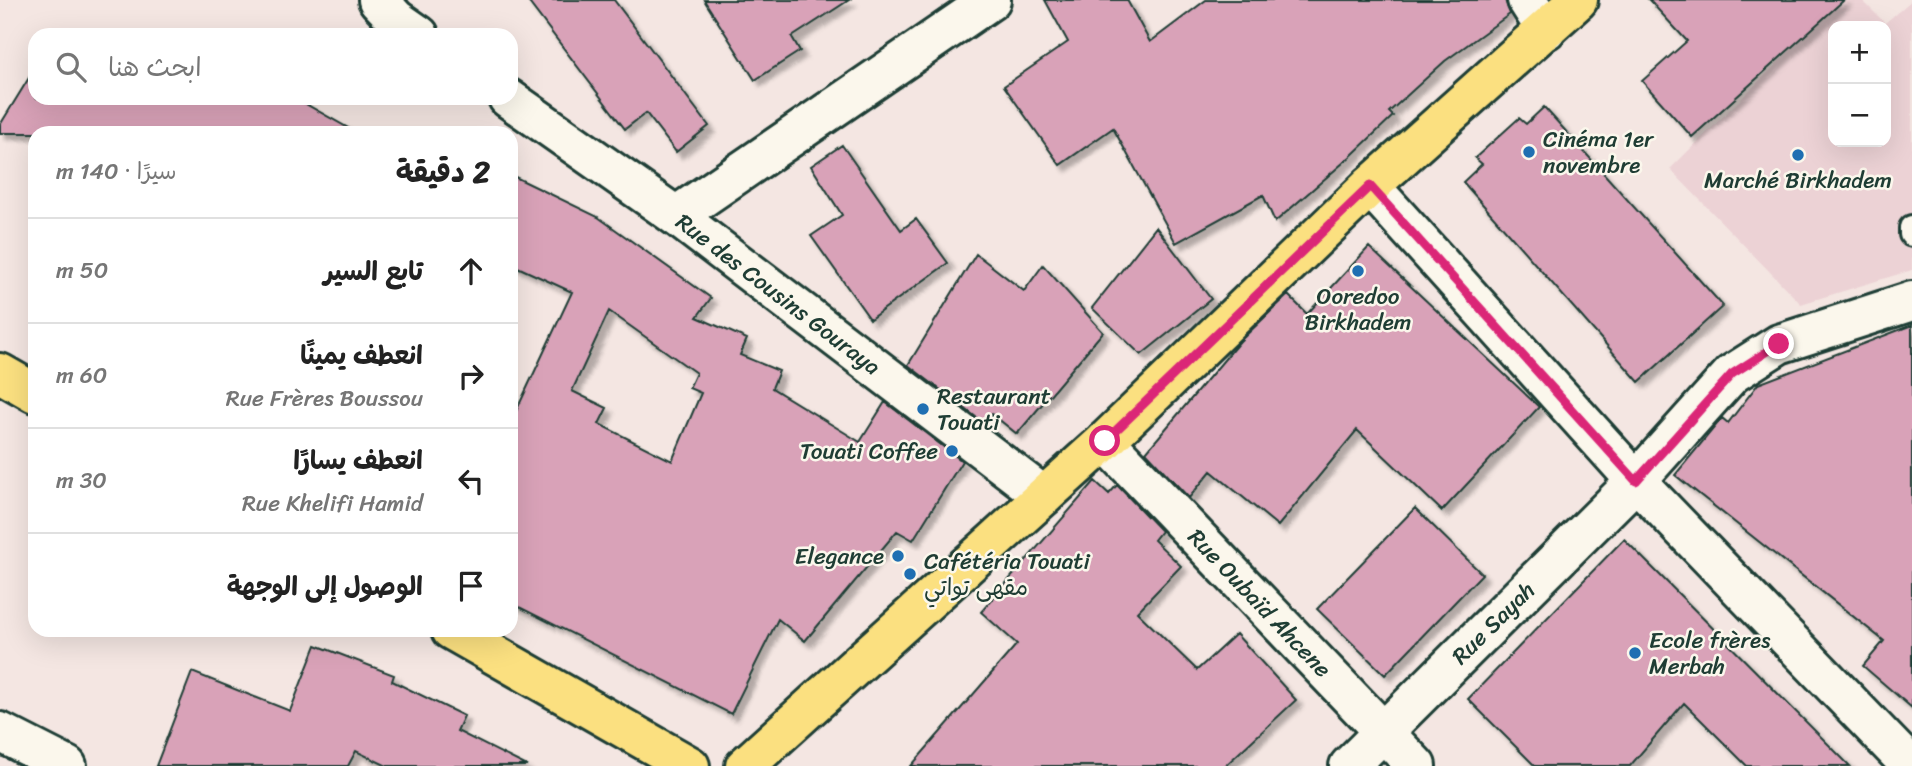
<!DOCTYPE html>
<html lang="ar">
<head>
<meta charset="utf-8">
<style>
	:root { --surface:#fff; --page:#f2f2f2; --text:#222; --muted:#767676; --line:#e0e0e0 }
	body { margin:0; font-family:Sriracha,"Playpen Sans Arabic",sans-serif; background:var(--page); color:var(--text); direction:rtl }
	.controls { position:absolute; right:21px; top:21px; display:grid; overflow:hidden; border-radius:14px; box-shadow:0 7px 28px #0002 }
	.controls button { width:63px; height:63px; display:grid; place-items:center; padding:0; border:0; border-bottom:2px solid var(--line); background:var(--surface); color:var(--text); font:35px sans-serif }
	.stop { position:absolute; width:21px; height:21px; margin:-16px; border:5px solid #db2777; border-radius:50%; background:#fff }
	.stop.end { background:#db2777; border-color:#fff; box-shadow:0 2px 7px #0008 }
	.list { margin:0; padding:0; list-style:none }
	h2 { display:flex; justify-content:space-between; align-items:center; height:91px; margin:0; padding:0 28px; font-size:30px }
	h2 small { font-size:23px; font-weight:400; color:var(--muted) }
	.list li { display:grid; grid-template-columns:46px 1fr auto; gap:21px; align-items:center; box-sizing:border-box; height:105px; padding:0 28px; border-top:2px solid var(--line) }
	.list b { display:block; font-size:26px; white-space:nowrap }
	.list p { margin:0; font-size:23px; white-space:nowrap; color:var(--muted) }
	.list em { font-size:23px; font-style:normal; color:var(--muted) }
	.icon { flex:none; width:38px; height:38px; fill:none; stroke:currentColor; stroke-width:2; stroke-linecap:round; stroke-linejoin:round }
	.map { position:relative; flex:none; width:1912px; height:766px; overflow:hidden; direction:ltr }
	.search { position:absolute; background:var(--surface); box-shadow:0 7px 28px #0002; left:28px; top:28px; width:490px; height:77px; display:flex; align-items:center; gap:18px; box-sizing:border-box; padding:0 24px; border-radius:21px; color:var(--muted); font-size:26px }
	.panel { position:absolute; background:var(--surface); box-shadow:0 7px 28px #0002; left:28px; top:126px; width:490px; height:511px; border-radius:21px; direction:rtl }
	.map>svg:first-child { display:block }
</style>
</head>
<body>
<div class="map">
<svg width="1912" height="766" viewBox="0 0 1912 766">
	<defs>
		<filter id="shadow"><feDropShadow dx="6" dy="6" stdDeviation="2" flood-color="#0004"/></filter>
	</defs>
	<rect width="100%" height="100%" fill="#f4e6e2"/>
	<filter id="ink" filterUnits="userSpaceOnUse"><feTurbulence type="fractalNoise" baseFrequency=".0143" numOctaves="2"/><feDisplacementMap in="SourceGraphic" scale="14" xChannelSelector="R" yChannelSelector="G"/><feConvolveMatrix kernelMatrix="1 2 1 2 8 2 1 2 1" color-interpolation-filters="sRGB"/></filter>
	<g filter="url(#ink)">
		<path fill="#ecd2d5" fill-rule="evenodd" d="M1841,0H1862L1885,23L1912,0V270L1801,304L1670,169ZM1833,26H1886V142H1833Z"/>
		<path fill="#d9a2b8" stroke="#1f3d34" stroke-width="2" fill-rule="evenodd" filter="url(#shadow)" d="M527,0H614L709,126L676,152L646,113L625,129Z
			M704,0H849L792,37L800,51L755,80Z
			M1045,0H1127L1150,42L1206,0H1505L1510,14L1445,61L1389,112L1393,116L1351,156L1275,222L1263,195L1176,243L1113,128L1060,165L1004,86L1068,42Z
			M1649,0H1844L1692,137L1642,81L1687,41Z
			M35,68V98H295L357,133H0V125Z
			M1544,107L1723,306L1639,382L1463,182L1482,164L1475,158L1519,118L1526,124Z
			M842,145L901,230L916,219L948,263L870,319L811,236L842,215L811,166Z
			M511,175L598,217L711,298L697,317L747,339L740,355L779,371L772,388L860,442L885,402L962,461L913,540L897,531L805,641L778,619L731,714L511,603V422L572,292L511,264ZM609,311L696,373L689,388L701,393L672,461L599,424L607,408L572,391Z
			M1156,227L1211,299L1141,355L1092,308Z
			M1369,247L1539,407L1442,511L1357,430L1278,526L1211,471L1189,498L1146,452L1240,341L1288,295L1307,314Z
			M976,254L1024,291L1043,265L1103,332L1017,434L992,414L985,424L908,365Z
			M1912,325V708L1863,666L1884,641L1675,475L1722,418L1728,423L1758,384Z
			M1095,481L1109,494L1117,485L1161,531L1154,540L1181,566L1137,612L1197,670L1236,634L1296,700L1225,766H911L1017,644L981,612Z
			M1415,508L1482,574L1385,675L1317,609Z
			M1624,539L1850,766H1747L1684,703L1630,766H1535L1468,699Z
			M316,645L394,675L392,681L464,716L457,731L527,766H387L356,751L348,766H156L192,672L290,711Z"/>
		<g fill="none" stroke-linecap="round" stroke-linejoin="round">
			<defs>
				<path id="service" d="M1912,228V234"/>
				<g id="minor">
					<path d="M378,0L396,19L419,35"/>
					<path d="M1527,0L1546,30"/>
					<path id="s1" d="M508,98L676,216L1044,496"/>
					<path d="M1370,186L1636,481L1911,766"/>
					<path d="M676,216L991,0"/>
					<path id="s2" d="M1105,441L1416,766"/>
					<path d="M0,732L67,766"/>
					<path id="s3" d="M1349,766L1636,481L1732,374L1779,344L1912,301"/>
				</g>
				<path id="primary" d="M0,373L35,393
					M451,630L690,766
					M745,766L1105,441L1370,186L1578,0"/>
			</defs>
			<use href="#service" stroke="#1f3d34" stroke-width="30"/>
			<use href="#minor" stroke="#1f3d34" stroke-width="44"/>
			<use href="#primary" stroke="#1f3d34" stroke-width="44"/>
			<use href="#service" stroke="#fbf7ec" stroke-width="24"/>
			<use href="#minor" stroke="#fbf7ec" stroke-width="38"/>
			<use href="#primary" stroke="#fbe080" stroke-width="38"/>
		</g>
	</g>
	<g fill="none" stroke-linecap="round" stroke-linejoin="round" filter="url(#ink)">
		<path stroke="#db2777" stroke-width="9" d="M1105,441L1370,186L1636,481L1732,374L1779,344"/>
	</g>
	<g fill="#1f6fb2" stroke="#fbf7ec" stroke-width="2.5">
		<circle cx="1529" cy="152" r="7"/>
		<circle cx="1798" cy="155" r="7"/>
		<circle cx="1358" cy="271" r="7"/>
		<circle cx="923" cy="409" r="7"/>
		<circle cx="952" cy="451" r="7"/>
		<circle cx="898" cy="556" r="7"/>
		<circle cx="910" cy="574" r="7"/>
		<circle cx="1635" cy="653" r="7"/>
	</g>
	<g text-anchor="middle" stroke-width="5" stroke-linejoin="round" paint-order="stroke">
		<g font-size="23" fill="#1f3d34" stroke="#fbf7ec" text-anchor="start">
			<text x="1543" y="147">Cinéma 1er<tspan x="1543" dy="26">novembre</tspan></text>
			<text x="1798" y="188" text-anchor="middle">Marché Birkhadem</text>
			<text x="1358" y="304" text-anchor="middle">Ooredoo<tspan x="1358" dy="26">Birkhadem</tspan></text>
			<text x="937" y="404">Restaurant<tspan x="937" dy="26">Touati</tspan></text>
			<text x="938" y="459" text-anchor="end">Touati Coffee</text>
			<text x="884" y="564" text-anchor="end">Elegance</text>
			<text x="924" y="569">Cafétéria Touati<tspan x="924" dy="26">مقهى تواتي</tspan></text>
			<text x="1649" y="648">Ecole frères<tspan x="1649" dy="26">Merbah</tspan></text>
		</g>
		<g font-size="23" fill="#1f3d34" stroke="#fbf7ec">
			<text dy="8" stroke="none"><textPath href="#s1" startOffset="334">Rue des Cousins Gouraya</textPath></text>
			<text dy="8" stroke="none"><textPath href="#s2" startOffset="224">Rue Oubaïd Ahcene</textPath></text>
			<text dy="8" stroke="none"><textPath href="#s3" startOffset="203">Rue Sayah</textPath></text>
		</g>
	</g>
</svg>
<div class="controls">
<button>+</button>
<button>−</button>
</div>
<div class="stop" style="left:1105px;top:441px"></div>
<div class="stop end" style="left:1779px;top:344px"></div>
<div class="search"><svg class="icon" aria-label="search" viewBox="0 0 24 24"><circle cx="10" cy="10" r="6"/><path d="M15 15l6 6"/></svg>ابحث هنا</div>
<section class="panel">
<h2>2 دقيقة<small>سيرًا · 140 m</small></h2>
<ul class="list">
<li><svg class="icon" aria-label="ahead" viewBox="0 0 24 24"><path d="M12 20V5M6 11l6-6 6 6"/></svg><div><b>تابع السير</b></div><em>50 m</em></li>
<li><svg class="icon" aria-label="right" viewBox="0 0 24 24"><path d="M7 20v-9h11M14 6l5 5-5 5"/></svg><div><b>انعطف يمينًا</b><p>Rue Frères Boussou</p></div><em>60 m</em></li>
<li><svg class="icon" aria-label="left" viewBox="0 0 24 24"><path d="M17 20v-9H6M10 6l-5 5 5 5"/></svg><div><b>انعطف يسارًا</b><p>Rue Khelifi Hamid</p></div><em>30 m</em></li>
<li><svg class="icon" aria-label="arrive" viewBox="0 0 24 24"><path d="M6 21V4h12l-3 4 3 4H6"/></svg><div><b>الوصول إلى الوجهة</b></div></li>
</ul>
</section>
</div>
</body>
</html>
